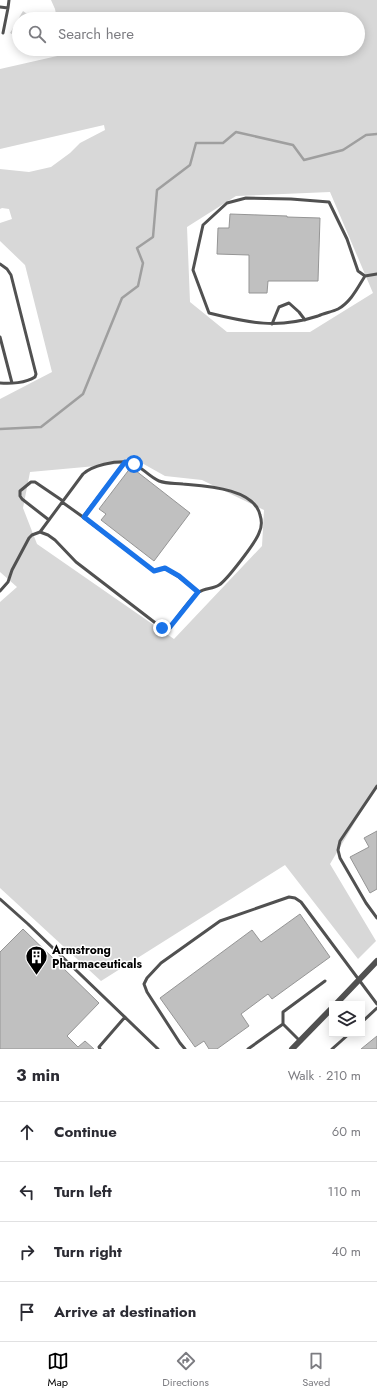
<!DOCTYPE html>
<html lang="en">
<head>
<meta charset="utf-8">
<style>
	:root { --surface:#fff; --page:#f2f2f3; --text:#2b2b33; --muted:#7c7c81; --line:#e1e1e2; --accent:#000 }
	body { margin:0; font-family:Jost,sans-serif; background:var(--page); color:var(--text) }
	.controls { position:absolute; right:12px; bottom:12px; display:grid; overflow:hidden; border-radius:0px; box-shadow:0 2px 10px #0003 }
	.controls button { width:36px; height:36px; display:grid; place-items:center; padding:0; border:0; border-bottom:1px solid var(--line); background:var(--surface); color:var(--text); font:20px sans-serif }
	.stop { position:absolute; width:12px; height:12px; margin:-9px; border:3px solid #1a73e8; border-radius:50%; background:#fff }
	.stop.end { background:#1a73e8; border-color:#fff; box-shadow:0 1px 4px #0008 }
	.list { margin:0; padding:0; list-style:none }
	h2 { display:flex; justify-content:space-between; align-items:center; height:52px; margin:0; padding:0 16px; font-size:17px }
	h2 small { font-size:13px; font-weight:400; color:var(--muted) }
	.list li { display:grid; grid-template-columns:26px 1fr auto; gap:12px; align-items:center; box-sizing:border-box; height:60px; padding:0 16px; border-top:1px solid var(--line) }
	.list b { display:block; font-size:15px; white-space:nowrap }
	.list em { font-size:13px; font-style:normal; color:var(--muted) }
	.icon { flex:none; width:22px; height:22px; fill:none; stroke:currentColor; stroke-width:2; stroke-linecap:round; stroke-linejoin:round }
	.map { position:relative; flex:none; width:377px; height:1049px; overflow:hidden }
	.search { position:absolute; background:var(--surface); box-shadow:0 2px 10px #0003; left:12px; right:12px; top:12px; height:44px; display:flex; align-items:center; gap:10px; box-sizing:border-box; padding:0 14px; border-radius:22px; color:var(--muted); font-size:15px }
	.sheet { height:292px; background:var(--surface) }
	nav { display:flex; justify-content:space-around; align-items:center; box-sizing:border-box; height:56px; border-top:1px solid var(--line); background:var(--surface); font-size:11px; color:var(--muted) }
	nav a { display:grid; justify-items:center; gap:2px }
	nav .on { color:var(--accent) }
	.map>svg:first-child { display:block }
</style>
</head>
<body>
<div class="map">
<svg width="377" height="1049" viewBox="0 0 377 1049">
	<rect width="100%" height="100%" fill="#fff"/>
	<path fill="#d8d8d8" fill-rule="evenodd" d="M51,0H377V785L330,864L376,941L358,959L285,865L101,981L0,888V602L17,587L0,572V399L52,372L25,265L0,241V223L12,219L9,209L2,208L0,209V169L29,172L51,167L70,153L80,143L105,130L104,125L0,149V69L66,54L65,49H358V19H57L55,9ZM330,192L373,293L310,332H227L190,302L187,227L236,196ZM140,462L165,476L202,480L264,510L262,546L174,639L37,544L23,508L30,472Z
		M23,11L34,19H19V38L10,33Z"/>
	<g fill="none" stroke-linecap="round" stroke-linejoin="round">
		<path stroke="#9f9f9f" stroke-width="2.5" d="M0,429L41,427L83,394L122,298L138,286L143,263L137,248L153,237L157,190L190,165L196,143H223L236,132L293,145L304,160L343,150L366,135L377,134"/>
	</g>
	<path fill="#c0c0c0" stroke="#959595" d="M230,214L287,216V217L320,218L318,281H268L267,293H249V255L217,254L218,228H229Z
		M131,467L190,513L154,561L101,520L106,514L99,509Z
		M377,831V889L370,893L350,857L369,847L364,838Z
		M300,914L330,957L272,999L268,994L241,1014L249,1026L217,1049H209L204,1041L195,1047L160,998L252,930L261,942Z
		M23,929L99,1003L67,1036L78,1047L85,1041L94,1049H0V952Z
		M377,1036V1049H361Z"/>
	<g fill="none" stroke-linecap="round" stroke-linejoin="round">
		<path stroke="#515151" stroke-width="3" d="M0,7L8,8L9,0
			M3,33L8,8
			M0,264L7,269L11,275L36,374L35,377C26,383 10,384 0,383
			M365,276C358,287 351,302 338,309C332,312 324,313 318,316C278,329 249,323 209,313L193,270L203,225L227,203L246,198L291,199L329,202L347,239L358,271L365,276L377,274
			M272,324L279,307L289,303L299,312L305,320
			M0,337L12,383
			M62,502L83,517L125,462
			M83,517L154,571L165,568L179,577L198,592
			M49,520L22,499L20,496V491L31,482H35L63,501
			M0,591L8,582L12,570L29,538L32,535L40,532L83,474C93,465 114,461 129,462C138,463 149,477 159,481C167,484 175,483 183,484C205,486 254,488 260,515C262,521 262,527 259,533C256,542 227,580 219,585C213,589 205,588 199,592C193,595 175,620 170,627L166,629L162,628L76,562L55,540L48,535L40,532
			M377,786L340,841L338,850L340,858L366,903L377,918
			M0,899L28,924L158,1049
			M362,1022L377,1008
			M283,1024V1012L325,981
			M100,1049L99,1047L125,1017
			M185,1049L180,1043L147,992L144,984L147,978L161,963L220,921L289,897L295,898L301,902L377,1004
			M248,1049L283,1024L300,1041
			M332,1049L349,1034"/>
		<path stroke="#515151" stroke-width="6" d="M336,1004L377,961
			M292,1049L332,1008"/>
	</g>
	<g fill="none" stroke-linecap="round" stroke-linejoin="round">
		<path stroke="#1a73e8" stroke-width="5" d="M134,464L125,462L84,517L154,571L165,568L179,576L198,592L170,627L166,629L162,628"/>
	</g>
	<defs>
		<symbol id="building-pin" viewBox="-11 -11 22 30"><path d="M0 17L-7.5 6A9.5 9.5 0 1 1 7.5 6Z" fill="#000" stroke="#fff"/><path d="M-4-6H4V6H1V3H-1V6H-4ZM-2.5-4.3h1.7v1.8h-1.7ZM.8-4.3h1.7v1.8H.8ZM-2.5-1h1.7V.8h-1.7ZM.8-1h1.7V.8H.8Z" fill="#fff"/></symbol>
	</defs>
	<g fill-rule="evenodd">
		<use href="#building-pin" x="24" y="944" width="25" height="34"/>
	</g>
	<g text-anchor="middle" stroke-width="3" stroke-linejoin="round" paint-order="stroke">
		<g font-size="12" font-weight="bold" fill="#000" stroke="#fff" text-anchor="start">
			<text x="52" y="954">Armstrong<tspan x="52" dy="14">Pharmaceuticals</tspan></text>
		</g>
	</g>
</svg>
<div class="controls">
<button><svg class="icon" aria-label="layers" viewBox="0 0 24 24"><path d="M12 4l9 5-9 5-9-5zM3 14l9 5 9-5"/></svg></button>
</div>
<div class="stop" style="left:134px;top:464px"></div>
<div class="stop end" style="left:162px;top:628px"></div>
<div class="search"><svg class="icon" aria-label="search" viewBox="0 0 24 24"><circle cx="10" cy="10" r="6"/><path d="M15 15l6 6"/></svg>Search here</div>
</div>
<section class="sheet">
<h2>3 min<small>Walk · 210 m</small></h2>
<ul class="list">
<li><svg class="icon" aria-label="ahead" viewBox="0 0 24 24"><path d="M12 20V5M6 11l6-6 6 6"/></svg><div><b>Continue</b></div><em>60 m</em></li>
<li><svg class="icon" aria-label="left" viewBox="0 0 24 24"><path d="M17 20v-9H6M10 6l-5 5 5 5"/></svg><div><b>Turn left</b></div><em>110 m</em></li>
<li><svg class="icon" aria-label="right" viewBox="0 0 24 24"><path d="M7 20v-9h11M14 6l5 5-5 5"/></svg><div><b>Turn right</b></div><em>40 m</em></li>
<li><svg class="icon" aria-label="arrive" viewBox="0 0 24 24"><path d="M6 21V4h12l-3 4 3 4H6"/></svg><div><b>Arrive at destination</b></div></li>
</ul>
</section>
<nav>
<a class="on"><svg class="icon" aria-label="map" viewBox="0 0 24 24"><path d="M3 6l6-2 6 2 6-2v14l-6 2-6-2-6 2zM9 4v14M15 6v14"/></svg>Map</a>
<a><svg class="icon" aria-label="directions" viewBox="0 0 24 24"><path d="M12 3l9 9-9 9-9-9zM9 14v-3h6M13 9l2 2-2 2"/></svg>Directions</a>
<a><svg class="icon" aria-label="saved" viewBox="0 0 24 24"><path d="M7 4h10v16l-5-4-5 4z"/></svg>Saved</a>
</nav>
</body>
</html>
